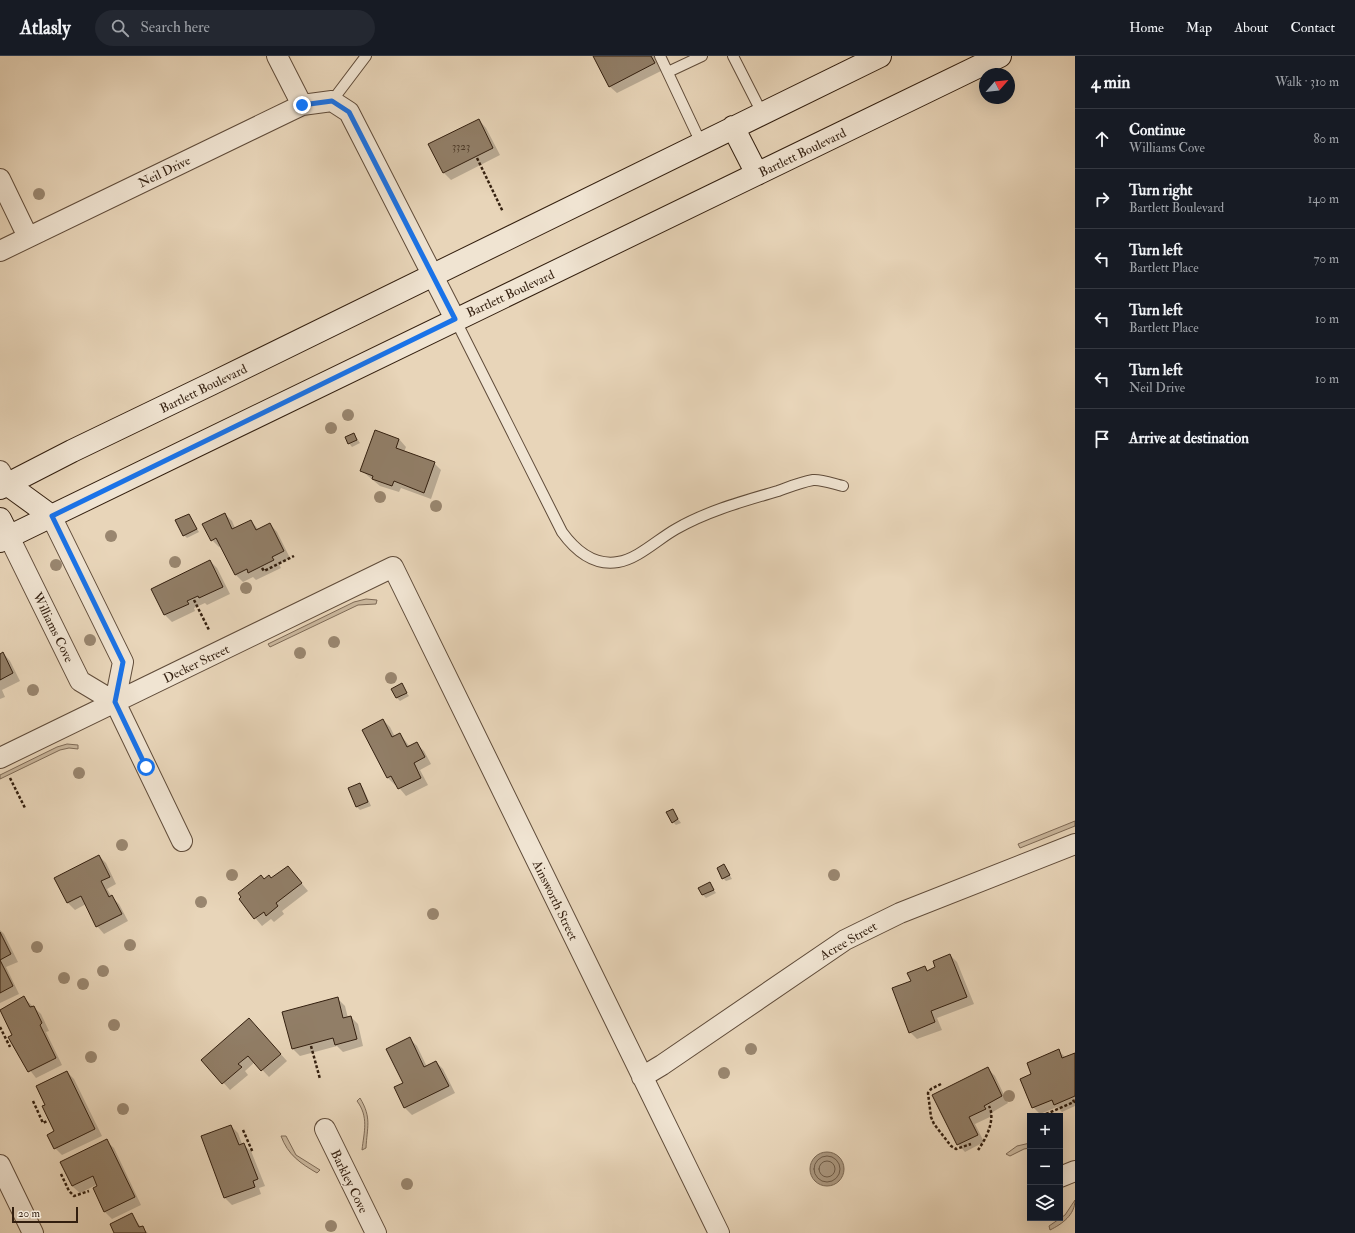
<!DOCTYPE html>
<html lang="en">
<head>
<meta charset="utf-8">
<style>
	:root { --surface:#171b24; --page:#242831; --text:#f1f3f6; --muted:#9ea1a6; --line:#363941 }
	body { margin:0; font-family:"IM FELL Double Pica",serif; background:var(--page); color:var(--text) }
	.controls { position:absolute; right:12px; bottom:12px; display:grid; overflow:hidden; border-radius:0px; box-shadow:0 4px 16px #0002 }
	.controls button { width:36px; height:36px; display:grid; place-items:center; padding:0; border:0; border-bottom:1px solid var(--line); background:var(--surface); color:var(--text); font:20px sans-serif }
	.compass { position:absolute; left:979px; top:12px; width:36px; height:36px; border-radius:50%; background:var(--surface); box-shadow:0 4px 16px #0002; rotate:62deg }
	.scale { position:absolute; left:12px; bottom:10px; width:66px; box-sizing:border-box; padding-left:4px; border:2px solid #331f0f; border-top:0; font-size:11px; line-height:14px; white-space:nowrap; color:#331f0f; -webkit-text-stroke:3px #f0e4d2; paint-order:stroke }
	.stop { position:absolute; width:12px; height:12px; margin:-9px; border:3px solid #1a73e8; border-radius:50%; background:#fff }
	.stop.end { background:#1a73e8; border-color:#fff; box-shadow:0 1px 4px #0008 }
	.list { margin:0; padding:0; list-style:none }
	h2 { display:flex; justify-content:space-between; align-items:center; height:52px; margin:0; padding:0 16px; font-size:17px }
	h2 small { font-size:13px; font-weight:400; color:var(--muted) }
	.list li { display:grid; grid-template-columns:26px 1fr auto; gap:12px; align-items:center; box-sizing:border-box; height:60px; padding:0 16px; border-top:1px solid var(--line) }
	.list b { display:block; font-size:15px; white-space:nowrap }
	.list p { margin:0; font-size:13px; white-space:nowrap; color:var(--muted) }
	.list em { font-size:13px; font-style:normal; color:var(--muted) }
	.icon { flex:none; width:22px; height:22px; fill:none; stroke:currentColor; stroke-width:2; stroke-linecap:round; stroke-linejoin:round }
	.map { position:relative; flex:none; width:1075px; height:1177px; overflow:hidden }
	header { display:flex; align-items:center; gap:24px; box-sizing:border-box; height:56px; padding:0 20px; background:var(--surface); border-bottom:1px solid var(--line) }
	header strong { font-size:19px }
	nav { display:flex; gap:22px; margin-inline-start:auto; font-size:14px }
	.search { width:280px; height:36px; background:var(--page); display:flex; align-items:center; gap:10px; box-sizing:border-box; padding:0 14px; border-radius:22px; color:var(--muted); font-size:15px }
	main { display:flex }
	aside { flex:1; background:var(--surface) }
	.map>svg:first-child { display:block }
</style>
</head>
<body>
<header>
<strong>Atlasly</strong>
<div class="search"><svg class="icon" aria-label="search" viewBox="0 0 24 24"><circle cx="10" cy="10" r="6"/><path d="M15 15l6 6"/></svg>Search here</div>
<nav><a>Home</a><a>Map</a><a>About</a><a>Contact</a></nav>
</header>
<main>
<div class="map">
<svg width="1075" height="1177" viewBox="0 0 1075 1177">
	<rect width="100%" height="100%" fill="#e8d5b9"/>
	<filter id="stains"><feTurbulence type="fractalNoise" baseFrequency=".005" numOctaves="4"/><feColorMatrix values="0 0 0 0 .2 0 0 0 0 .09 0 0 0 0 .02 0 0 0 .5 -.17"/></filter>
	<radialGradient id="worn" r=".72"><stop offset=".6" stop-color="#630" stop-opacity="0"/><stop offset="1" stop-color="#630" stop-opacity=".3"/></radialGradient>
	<path fill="#c9b69c" stroke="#7e6a56" d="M366,543L377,544L376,548L358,549L270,591L268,588L354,546Z
		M67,688L78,689V693L69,692L60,694L0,723V719L57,691Z
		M1075,765V770L1020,792L1018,788Z
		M360,1042C372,1062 367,1071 366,1092L362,1094C364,1076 369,1061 357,1045Z
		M281,1080H286L296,1099L320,1114L317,1117C300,1107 288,1099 281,1080Z
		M1030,1087V1092L1024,1093L1010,1100L1006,1098L1017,1090Z
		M1075,1144C1075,1159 1062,1168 1050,1174L1049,1170L1065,1159Z"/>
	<path fill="#aa977f" stroke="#7a6752" d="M810 1113a17 17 0 1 1 34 0a17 17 0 1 1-34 0Z"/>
	<path fill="#0003" d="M594,0H654L661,15L617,37L609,30Z
		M479,64L486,72L500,99L451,124L443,116Z
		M354,378L360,387L352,391L349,387Z
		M399,383L406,391L404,396L434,407L441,414L431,443L401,432L399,436L380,430L362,415Z
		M225,458L232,465L235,472L251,465L259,474L270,468L277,476L290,502L279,508L281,512L256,524L253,521L243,526L236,519L221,490L219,491L212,484Z
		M189,459L199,476L187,482L184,479Z
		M210,505L217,512L230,538L207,549L205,547L194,552L195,555L172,566L165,559L152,533Z
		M3,597L10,605L20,625L2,634L5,641L0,643V599Z
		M401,629L409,640L400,645L397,642Z
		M383,664L390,671L395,681L400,678L410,691L417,688L424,695L431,708L420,714L428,729L406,740L396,728L395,729L387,721Z
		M360,728L363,732L371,750L360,754L357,751L349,733Z
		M672,754L681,767L676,769L673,766Z
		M99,800L106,807L116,828L107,833L112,841L119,848L128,865L104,878L97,870L86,848L75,854L68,847L56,822Z
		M724,809L732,823L726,825L723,822Z
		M288,811L308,835L282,855L284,858L274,866L271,863L262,870L240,844L261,820L265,824H271Z
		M709,827L716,837L706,842L703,839Z
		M0,874L4,878L18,906L6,911L19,938L0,947Z
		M950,899L957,906L974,948L937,962L942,974L917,983L910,976L912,925L924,911L928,915L936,912Z
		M24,942L41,958L49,975L46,976L62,1009L36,1022L18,999L9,981L13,979L1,953Z
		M337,942L345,950L348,962L351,961L358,968L363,990L343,996L337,990L300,1000L293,993L284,957Z
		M256,971L287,1005L269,1021L255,1006L245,1015L248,1019L230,1034L203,1004Z
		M410,983L417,990L427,1011L436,1006L443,1013L455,1037L412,1059L405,1052L396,1032L404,1027Z
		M1058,994L1066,1002L1075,998V1050L1062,1056L1057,1051L1040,1058L1033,1051V1018Z
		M988,1013L995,1020L1008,1047L991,1057L992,1060L975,1068L984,1086L965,1096L958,1088Z
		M67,1016L74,1023L102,1080L62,1099L55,1092V1076L46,1049Z
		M231,1070L238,1077L242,1088L251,1095L265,1130L259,1132L261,1138L232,1149L225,1142L202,1081Z
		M106,1085L114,1092L141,1149L112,1163L105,1156L94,1133L99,1130L98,1128L80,1137L72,1130Z
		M131,1158L141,1171L148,1177H115Z"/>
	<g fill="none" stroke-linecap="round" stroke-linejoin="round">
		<path stroke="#6e5b47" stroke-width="1" d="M814 1113a13 13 0 1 1 26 0a13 13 0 1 1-26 0Z
			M819 1113a8 8 0 1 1 16 0a8 8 0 1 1-16 0Z"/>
	</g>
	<path fill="#917e67" stroke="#331f0f" d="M593,0H651L655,7L609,31Z
		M479,63L493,92L443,117L428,88Z
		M375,374L399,383L396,392L435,406L424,437L394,425L392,430L372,423L373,420L360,415Z
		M354,377L357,384L348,388L345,381Z
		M225,457L232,473L251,464L256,474L270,467L284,495L272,501L274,504L248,517L247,513L235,519L216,482L211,485L202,468Z
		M189,458L197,473L183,480L175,464Z
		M210,504L223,531L199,542L198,540L187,545L189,548L164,559L151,533Z
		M3,596L13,617L0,624V598Z
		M402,627L407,637L396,642L391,633Z
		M383,663L392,681L400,677L407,691L417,686L425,701L414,707L421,722L398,733L391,720L387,722L362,674Z
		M360,727L368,746L356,751L348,732Z
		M673,753L678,763L672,767L666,756Z
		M99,799L110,821L101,825L109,841L112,839L122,858L96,871L81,840L67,847L54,822Z
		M724,808L730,819L722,823L717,812Z
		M288,810L302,827L276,847L278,850L266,860L264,856L254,863L239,843L241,841L238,837L261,819L264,823L269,819L271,822Z
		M710,826L714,834L702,839L698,832Z
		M0,876L11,898L0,904Z
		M950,898L967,941L931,955L935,966L909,977L892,932L911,925L907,917L925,910L927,915L935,911L933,905Z
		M0,904L13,930L0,937Z
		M24,940L30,951L34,950L42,967L40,969L56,1002L28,1016L8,981L12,979L0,954Z
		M338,941L343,962L351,960L357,983L335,989L333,982L292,993L282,956Z
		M249,962L281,998L261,1015L248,1000L238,1008L242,1011L222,1028L201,1004Z
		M410,981L424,1011L436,1005L449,1030L404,1052L394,1031L403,1027L386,993Z
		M1059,993L1062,1002L1075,997V1040L1054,1049L1052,1044L1032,1052L1020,1023L1031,1018L1027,1007Z
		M988,1011L1002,1040L984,1050L986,1053L969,1061L978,1079L957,1089L932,1039Z
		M67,1015L95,1073L54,1093L47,1079L54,1075L42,1050L45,1049L36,1030Z
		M231,1069L239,1089L244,1087L258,1123L253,1125L255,1131L224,1142L201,1080Z
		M107,1083L135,1141L104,1156L93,1132L97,1130L93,1120L72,1130L60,1106Z
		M132,1157L139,1171L143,1170L146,1177H114L110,1168Z"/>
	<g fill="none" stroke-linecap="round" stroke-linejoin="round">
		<defs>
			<path id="lane" d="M660,0L701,87
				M733,0L762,57
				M668,16L702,0
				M332,45L366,0
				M455,263L562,476C575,494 594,510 618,506C638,503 658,483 676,473C707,455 744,445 778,435C789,431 801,426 813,424C821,423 834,428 843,430"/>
			<path id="street" d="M277,0L302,49
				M0,123L28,181
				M0,195L302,49L332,45L349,56L455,263
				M0,415L7,428
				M51,460L123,606L115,646
				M9,481L80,625L115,646L182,785
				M0,702L393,511L719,1177
				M642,1021L662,1009L845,884L900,857L1075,788
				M325,1073L376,1177
				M0,1109L33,1177
				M1060,1121L1075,1115"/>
			<path id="secondary" d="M733,71L757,118
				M7,428L51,460
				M0,432L72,395L211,328L880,0
				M0,463L9,481
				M0,485L1000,0"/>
		</defs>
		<use href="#lane" stroke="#604c3a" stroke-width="12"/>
		<use href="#street" stroke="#604c3a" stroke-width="22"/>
		<use href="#secondary" stroke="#331f0f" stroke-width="24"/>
		<path stroke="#331f0f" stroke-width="2.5" stroke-dasharray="3 2" stroke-linecap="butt" d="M477,102L503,156
			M262,512L264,515L294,500
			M194,544L209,574
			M10,722L25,752
			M0,971L10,991
			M311,990L320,1023
			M941,1028L931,1033L928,1037L931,1061L934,1068L951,1090L956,1093L971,1088
			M33,1045L43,1067L47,1065
			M1046,1058L1074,1046L1073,1043
			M243,1074L253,1097
			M978,1094C986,1083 996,1063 989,1050
			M61,1118L69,1135L74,1140L89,1135"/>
		<use href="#lane" stroke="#f0e4d2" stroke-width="10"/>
		<use href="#street" stroke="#f0e4d2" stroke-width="20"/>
		<use href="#secondary" stroke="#f0e4d2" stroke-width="22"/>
	</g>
	<g fill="#99866f">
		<circle cx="39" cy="138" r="6"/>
		<circle cx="348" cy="359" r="6"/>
		<circle cx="331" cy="372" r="6"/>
		<circle cx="380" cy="441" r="6"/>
		<circle cx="436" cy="450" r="6"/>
		<circle cx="111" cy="480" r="6"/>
		<circle cx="175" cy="506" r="6"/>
		<circle cx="56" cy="509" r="6"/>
		<circle cx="246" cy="532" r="6"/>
		<circle cx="90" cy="584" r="6"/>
		<circle cx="334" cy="586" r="6"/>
		<circle cx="300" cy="597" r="6"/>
		<circle cx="391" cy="622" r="6"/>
		<circle cx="33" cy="634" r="6"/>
		<circle cx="79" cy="717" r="6"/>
		<circle cx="122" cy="789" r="6"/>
		<circle cx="232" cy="819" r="6"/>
		<circle cx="834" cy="819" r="6"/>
		<circle cx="201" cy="846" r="6"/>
		<circle cx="433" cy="858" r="6"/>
		<circle cx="130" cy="889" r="6"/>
		<circle cx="37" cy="891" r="6"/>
		<circle cx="103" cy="915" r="6"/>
		<circle cx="64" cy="922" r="6"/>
		<circle cx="83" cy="928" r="6"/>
		<circle cx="114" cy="969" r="6"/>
		<circle cx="751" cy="993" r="6"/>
		<circle cx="91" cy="1001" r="6"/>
		<circle cx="724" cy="1017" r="6"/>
		<circle cx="1009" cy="1040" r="6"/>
		<circle cx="123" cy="1053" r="6"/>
		<circle cx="407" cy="1128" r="6"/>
		<circle cx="331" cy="1170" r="6"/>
	</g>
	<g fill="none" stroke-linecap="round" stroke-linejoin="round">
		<path stroke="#1a73e8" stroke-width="5" d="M146,711L115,646L123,606L52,460L455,263L349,56L332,45L302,49"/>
	</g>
	<g text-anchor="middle" stroke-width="3" stroke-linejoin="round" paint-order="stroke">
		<g font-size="11" fill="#4a3725">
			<text x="461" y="94">3323</text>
		</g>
		<g font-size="13" fill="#331f0f" stroke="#f0e4d2">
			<text transform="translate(802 96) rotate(-26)" y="5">Bartlett Boulevard</text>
			<text transform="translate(164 115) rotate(-26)" y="5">Neil Drive</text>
			<text transform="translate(510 237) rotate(-25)" y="5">Bartlett Boulevard</text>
			<text transform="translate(203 332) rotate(-26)" y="5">Bartlett Boulevard</text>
			<text transform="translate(54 571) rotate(64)" y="5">Williams Cove</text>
			<text transform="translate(196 607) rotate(-26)" y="5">Decker Street</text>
			<text transform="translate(556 844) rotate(64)" y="5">Ainsworth Street</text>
			<text transform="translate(848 884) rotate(-30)" y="5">Acree Street</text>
			<text transform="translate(350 1125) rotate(64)" y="5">Barkley Cove</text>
		</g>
	</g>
	<rect width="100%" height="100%" filter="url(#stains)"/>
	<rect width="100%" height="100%" fill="url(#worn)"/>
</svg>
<div class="controls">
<button>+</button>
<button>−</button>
<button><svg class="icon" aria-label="layers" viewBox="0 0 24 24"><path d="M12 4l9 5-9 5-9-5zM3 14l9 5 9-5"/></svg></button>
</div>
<svg class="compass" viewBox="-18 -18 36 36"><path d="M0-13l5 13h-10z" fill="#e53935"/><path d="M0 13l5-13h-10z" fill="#9ea1a6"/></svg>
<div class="scale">20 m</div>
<div class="stop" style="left:146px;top:711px"></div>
<div class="stop end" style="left:302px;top:49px"></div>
</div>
<aside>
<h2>4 min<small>Walk · 310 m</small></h2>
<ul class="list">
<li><svg class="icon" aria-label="ahead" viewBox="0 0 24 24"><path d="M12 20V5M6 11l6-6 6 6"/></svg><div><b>Continue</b><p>Williams Cove</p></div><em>80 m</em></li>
<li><svg class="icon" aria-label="right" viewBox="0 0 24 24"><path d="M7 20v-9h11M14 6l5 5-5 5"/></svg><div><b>Turn right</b><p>Bartlett Boulevard</p></div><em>140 m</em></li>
<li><svg class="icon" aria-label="left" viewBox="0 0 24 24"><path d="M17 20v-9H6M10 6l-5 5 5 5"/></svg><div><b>Turn left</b><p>Bartlett Place</p></div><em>70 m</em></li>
<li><svg class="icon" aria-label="left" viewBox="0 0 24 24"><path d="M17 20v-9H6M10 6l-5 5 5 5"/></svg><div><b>Turn left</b><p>Bartlett Place</p></div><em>10 m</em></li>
<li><svg class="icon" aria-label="left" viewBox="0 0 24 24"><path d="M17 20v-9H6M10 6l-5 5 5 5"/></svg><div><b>Turn left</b><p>Neil Drive</p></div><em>10 m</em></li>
<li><svg class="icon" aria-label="arrive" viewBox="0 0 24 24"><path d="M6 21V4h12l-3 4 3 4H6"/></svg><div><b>Arrive at destination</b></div></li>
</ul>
</aside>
</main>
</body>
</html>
